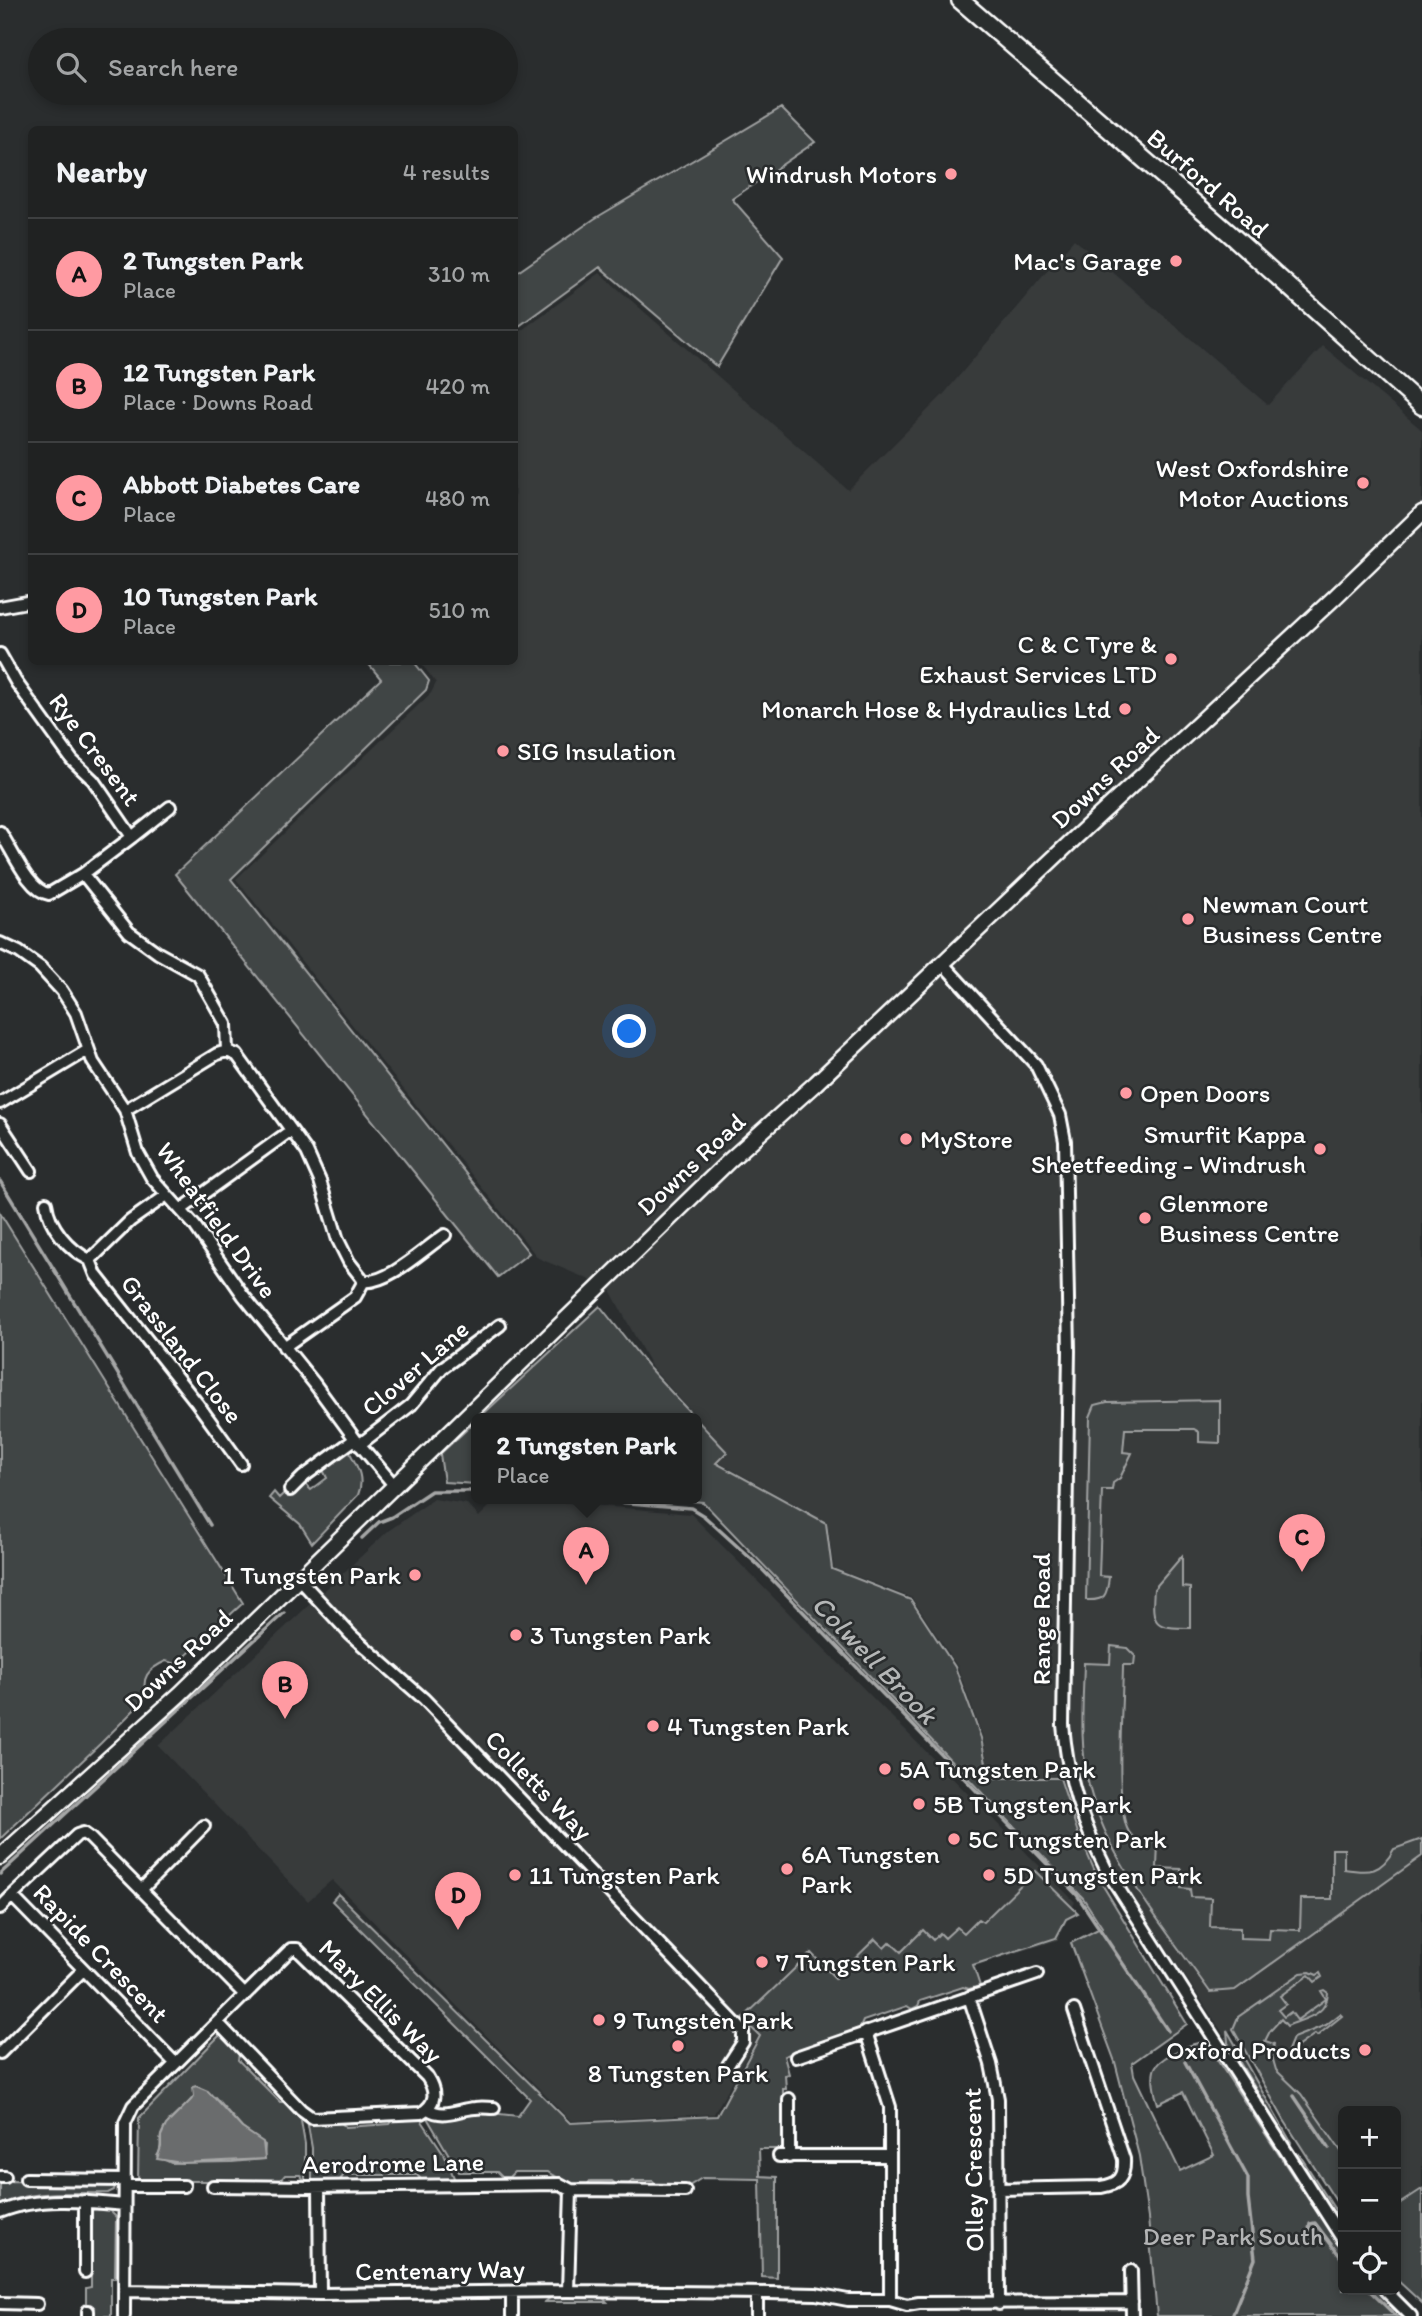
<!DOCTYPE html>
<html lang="en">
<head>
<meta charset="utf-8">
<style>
	:root { --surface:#202222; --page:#2d2f2f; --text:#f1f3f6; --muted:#a2a4a5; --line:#3d3f40; --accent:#ff9aa2 }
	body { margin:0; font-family:Itim,sans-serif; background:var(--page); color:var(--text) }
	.controls { position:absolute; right:21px; bottom:21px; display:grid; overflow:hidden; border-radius:10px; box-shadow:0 4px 10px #0003 }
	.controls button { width:63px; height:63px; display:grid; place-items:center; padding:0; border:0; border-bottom:2px solid var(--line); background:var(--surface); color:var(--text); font:35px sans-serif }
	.you { position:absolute; left:630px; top:1032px; width:24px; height:24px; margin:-18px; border:5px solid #fff; border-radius:50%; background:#1a73e8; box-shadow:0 0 0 10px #1a73e833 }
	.badge { display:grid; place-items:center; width:46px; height:46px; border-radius:50%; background:var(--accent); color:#111; font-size:23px; font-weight:700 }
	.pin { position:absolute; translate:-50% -58px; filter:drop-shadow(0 2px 4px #0008) }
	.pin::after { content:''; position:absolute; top:37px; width:24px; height:21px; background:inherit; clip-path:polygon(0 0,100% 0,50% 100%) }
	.popup { position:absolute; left:471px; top:1413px; width:231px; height:91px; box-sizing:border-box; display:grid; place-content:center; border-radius:10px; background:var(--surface); filter:drop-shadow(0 2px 5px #0005); font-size:23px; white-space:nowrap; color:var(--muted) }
	.popup b { font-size:26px; color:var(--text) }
	.popup::after { content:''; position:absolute; left:50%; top:100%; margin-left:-14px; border:14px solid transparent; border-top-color:var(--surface) }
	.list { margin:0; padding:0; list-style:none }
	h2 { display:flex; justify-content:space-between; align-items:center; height:91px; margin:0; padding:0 28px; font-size:30px }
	h2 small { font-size:23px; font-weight:400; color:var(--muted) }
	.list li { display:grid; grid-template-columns:46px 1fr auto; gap:21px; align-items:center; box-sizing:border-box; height:112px; padding:0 28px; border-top:2px solid var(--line) }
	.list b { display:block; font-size:26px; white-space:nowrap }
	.list p { margin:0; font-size:23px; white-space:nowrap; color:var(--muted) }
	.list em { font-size:23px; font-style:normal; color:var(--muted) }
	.icon { flex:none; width:38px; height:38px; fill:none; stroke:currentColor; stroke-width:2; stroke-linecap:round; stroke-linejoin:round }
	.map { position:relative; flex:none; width:1422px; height:2316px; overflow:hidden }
	.search { position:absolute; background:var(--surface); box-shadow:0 4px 10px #0003; left:28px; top:28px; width:490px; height:77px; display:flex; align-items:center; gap:18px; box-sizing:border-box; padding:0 24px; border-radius:38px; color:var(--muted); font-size:26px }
	.panel { position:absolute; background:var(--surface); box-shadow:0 4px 10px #0003; left:28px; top:126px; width:490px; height:539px; border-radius:10px }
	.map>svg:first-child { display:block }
</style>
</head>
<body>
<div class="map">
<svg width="1422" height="2316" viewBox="0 0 1422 2316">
	<rect width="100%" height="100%" fill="#2a2d2e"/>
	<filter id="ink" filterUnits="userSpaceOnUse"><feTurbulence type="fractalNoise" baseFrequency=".0143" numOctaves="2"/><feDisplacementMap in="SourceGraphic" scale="14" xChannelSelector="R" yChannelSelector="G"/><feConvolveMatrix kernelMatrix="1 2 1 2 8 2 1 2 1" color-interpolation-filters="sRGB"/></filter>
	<g filter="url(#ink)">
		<path fill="#373a3b" d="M1074,239L1268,405L1323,346L1422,430V2212L1396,2211V2111H1343V2173L1232,2030L1224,2035L1119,1876L1101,1842L1088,1811L1078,1777H990L983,1738L957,1666L912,1598L834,1568L827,1522L718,1462L728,1452L652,1368L609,1288L538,1258L236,879L431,693L436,683L420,662H514L515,335L600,273L848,490L943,395Z
			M434,1499L467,1504L479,1517L495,1501H548L691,1514L1075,1902L1058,1940L760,2033L714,2114L571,2121L332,1880L308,1901L158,1746L388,1531Z"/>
		<path fill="#414445" stroke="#a0a2a2" stroke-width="2" fill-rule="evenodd" d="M781,108L815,142L732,199L783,257L717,367L600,267L515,329V274L594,219Z
			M367,662H414L429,681L426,690L231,879L529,1253L498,1277L175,874L381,679Z
			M0,1213L243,1603L177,1664L166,1661C148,1669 140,1678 147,1697L101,1743L0,1839Z
			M600,1306L650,1369L696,1419H478Z
			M1220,1400V1443L1199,1442V1432L1194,1429H1125L1123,1452L1132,1453L1120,1478L1113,1483L1112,1490H1102L1099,1576L1109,1577C1107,1596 1105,1601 1086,1600L1090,1417L1095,1405L1107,1402Z
			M696,1419L727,1452L716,1463L826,1523L832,1569L911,1600L955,1667L981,1738L989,1778H1060L1078,1833L1097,1876L1187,2024L1132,2063L1134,2075L1180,2171L1214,2155L1183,2092L1158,2104C1155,2095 1150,2075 1156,2066C1163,2056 1196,2040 1206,2043L1312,2205L1343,2246V2290H1377L1402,2316H1157L1148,2218L1139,2156L1115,2062L1071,1943L1102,1927L1083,1898L703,1502L668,1499H696Z
			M476,1421V1484L444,1482L440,1454Z
			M349,1451C357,1466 365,1478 358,1495L312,1543L300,1524L269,1498L274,1492L279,1498L284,1493L289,1494L303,1482L311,1490L327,1478L322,1468Z
			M1182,1556V1587L1190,1588V1628C1155,1628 1151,1626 1154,1589Z
			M1111,1646L1127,1648L1135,1656L1134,1665H1123C1123,1698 1114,1809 1129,1832C1136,1842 1147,1842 1158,1842L1157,1868L1181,1869V1888L1190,1889L1191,1897L1211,1898L1210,1927L1240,1928V1938L1269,1939L1270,1929L1300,1930L1301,1899H1332V1849H1344V1869C1370,1873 1381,1873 1394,1849L1422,1839V1856L1235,1990L1210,1992C1165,1928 1109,1863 1089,1786C1079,1746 1083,1703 1084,1663L1110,1664Z
			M1035,1871L1078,1913L1066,1919L1056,1938L973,1965L980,1986L969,1989L963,1987L920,2001L918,2006L912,2009L907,2006L863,2021L860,2028L784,2056L789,2074L785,2075L786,2089H783V2149H759L760,2176L777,2177V2278L762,2277L760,2179L702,2178L689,2186H658L653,2181H632L627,2186H618L612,2181H590L586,2186H573C565,2177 556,2179 548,2172H514L509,2177H502L497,2172H459L426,2116L452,2117L472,2111L518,2116L530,2099L332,1901L338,1894L570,2123L717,2116L760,2036L742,2019L811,1953L835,1978L875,1939L884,1948L890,1942L901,1952L923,1930L933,1940L940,1933L945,1938L957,1927L964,1933L978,1919L983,1922Z
			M1310,1972L1317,1975L1320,1973L1322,1977L1315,1982L1309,1975L1280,1996L1286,2004L1278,2010L1284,2017L1291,2012L1297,2020L1326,1999L1321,1991L1324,1990L1328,1993C1327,2016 1304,2018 1287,2026L1281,2019L1270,2031L1265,2041L1274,2044L1272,2056L1276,2070L1301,2094L1343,2154V2212L1284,2120L1233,2029L1238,2017L1301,1973Z
			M1340,2014L1342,2016L1317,2036L1315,2034L1286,2055L1293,2038L1326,2025Z
			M1227,2030L1291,2142L1289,2144L1228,2043Z
			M220,2035L239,2054L238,2060L280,2102H287L300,2115L305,2144V2181L300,2175H285L280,2181H138L139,2118ZM194,2096L215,2097L242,2128L265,2145L264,2159L232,2162L171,2163L157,2156C163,2148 159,2143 161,2135C167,2118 184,2110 194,2096Z
			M420,2118L444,2154L455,2180H422L417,2175H344L339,2181H312V2148L307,2120L312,2123H341L346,2127L390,2124L394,2119Z
			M1299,2154L1343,2222V2228L1296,2156Z
			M0,2181L116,2182L114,2190L108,2193C73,2194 32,2189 0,2205Z
			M1422,2189V2303L1396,2279V2206Z
			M90,2209L109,2210L116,2217L115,2278H111V2316H91L95,2308L86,2303V2288L91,2287V2263L88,2253Z
			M550,2298H603L607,2302H545Z"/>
		<path fill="#6a6c6d" stroke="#a6a7a7" stroke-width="2" d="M196,2086L208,2091L242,2128L263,2142L265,2159L182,2163L157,2159L161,2147V2136L166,2125L191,2100L194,2096L193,2087Z"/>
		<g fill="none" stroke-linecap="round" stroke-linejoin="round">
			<path stroke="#a6a7a7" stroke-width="3.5" d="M0,1181L210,1525
				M581,1499L691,1508L704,1516L758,1565L1077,1895L1168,2031
				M362,1538L379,1522L392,1517L431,1491H476
				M0,1874L284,1613
				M1185,2062L1248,2178V2198L1255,2259L1232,2316
				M1294,2096L1329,2148
				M1309,2230L1310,2224L1315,2223L1343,2260
				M1369,2290L1396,2316"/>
			<defs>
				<path id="minor" d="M0,607L27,602
					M0,654L16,682L72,760L93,780L132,837L83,874L49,894C28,891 12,849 0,832
					M132,837L170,807
					M83,874L129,932L158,953L198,975L226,1024L227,1051
					M0,943L19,952L40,967L62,991L76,1013L93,1062L125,1110L138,1153L152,1178L195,1226L243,1295L314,1383L355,1439L394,1485
					M943,964L1036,1065L1060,1115L1065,1141L1069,1351L1063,1725C1068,1780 1081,1820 1106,1869L1343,2240
					M0,1103L88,1050
					M125,1110L217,1054L227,1051L237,1055L307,1152L320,1181L338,1240L349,1262L364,1281
					M0,1124L31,1171
					M46,1203C49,1227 69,1250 90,1260L96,1275L197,1403L241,1464
					M182,1209L290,1131
					M90,1260L130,1221L167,1195
					M364,1281C388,1284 425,1248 445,1235
					M284,1347L355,1297L364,1281
					M359,1445L411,1405L442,1368L500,1325
					M290,1490L303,1477L355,1439
					M299,1579L351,1635L424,1699L743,2031V2042L728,2065
					M141,1890L204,1826
					M0,1908L12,1896
					M969,1997L991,2064L998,2099L999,2304
					M866,2032L890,2107V2300
					M0,2053L83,1970
					M796,2057L1037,1974
					M175,2063L12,1896L77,1835L83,1833L90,1838L245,1995
					M428,2109C444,2119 458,2109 475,2108C482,2107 488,2108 494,2108
					M779,2156H890
					M789,2157V2099
					M0,2177H5
					M26,2179L125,2180
					M125,2186H184
					M213,2186L309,2187L560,2184L571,2190L685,2191
					M319,2187L320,2294
					M998,2189L1101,2187C1119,2184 1125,2178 1124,2159L1074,2010
					M0,2212C38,2196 85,2201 124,2205
					M1131,2271L1132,2316
					M85,2272V2201
					M1385,2290L1411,2316
					M124,2291L320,2294L568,2291L768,2293L816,2294L848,2300H890L907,2305L919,2303L1132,2302
					M568,2291L571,2190
					M757,2293V2316
					M0,2303L37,2304
					M88,2311V2316
					M124,2316L125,2123L133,2106L291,1949H297L301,1953L427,2077C436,2091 437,2104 421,2113L312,2118L301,2110L218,2023
					M512,2316V2292"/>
				<path id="tertiary" d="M0,1857L180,1694L730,1160L816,1083L1076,837L1334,598L1422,513"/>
				<path id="secondary" d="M960,0L1229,233L1422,406"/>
			</defs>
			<use href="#minor" stroke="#fff" stroke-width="16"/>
			<use href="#tertiary" stroke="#fff" stroke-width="19"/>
			<use href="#secondary" stroke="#fff" stroke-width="21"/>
			<use href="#minor" stroke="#2a2d2e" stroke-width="10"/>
			<use href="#tertiary" stroke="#2a2d2e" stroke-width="14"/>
			<use href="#secondary" stroke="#2a2d2e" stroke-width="16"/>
		</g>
	</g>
	<g fill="#ff9aa2" stroke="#2a2d2e" stroke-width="2.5">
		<circle cx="951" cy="174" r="7"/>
		<circle cx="1176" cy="261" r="7"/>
		<circle cx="1363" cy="483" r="7"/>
		<circle cx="1171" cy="659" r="7"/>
		<circle cx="1125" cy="709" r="7"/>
		<circle cx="503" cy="751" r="7"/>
		<circle cx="1188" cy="919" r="7"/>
		<circle cx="1126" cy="1093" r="7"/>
		<circle cx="906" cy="1139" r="7"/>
		<circle cx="1320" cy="1149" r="7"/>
		<circle cx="1145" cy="1218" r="7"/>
		<circle cx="415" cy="1575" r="7"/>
		<circle cx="516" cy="1635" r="7"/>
		<circle cx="653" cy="1726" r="7"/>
		<circle cx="885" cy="1769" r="7"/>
		<circle cx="919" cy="1804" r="7"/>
		<circle cx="954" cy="1839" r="7"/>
		<circle cx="787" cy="1869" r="7"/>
		<circle cx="515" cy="1875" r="7"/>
		<circle cx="989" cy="1875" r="7"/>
		<circle cx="762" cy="1962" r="7"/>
		<circle cx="599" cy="2020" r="7"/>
		<circle cx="678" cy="2046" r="7"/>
		<circle cx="1365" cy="2050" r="7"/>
	</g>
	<g text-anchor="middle" stroke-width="5" stroke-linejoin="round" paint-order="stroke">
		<g font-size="26" fill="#fff" stroke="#2a2d2e" text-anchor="start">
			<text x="937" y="183" text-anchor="end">Windrush Motors</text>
			<text x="1162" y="270" text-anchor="end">Mac's Garage</text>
			<text x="1349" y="477" text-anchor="end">West Oxfordshire<tspan x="1349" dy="30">Motor Auctions</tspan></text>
			<text x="1157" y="653" text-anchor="end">C &amp; C Tyre &amp;<tspan x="1157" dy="30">Exhaust Services LTD</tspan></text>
			<text x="1111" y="718" text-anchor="end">Monarch Hose &amp; Hydraulics Ltd</text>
			<text x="517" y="760">SIG Insulation</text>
			<text x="1202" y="913">Newman Court<tspan x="1202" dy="30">Business Centre</tspan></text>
			<text x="1140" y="1102">Open Doors</text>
			<text x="1306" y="1143" text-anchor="end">Smurfit Kappa<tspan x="1306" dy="30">Sheetfeeding - Windrush</tspan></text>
			<text x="920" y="1148">MyStore</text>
			<text x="1159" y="1212">Glenmore<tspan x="1159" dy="30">Business Centre</tspan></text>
			<text x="401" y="1584" text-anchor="end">1 Tungsten Park</text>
			<text x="530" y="1644">3 Tungsten Park</text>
			<text x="667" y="1735">4 Tungsten Park</text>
			<text x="899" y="1778">5A Tungsten Park</text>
			<text x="933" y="1813">5B Tungsten Park</text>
			<text x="968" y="1848">5C Tungsten Park</text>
			<text x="801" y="1863">6A Tungsten<tspan x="801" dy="30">Park</tspan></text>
			<text x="529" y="1884">11 Tungsten Park</text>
			<text x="1003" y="1884">5D Tungsten Park</text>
			<text x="776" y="1971">7 Tungsten Park</text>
			<text x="613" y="2029">9 Tungsten Park</text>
			<text x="1351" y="2059" text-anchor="end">Oxford Products</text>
			<text x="678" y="2082" text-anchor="middle">8 Tungsten Park</text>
		</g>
		<g font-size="26" fill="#fff" stroke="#2a2d2e">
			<text transform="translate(1208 183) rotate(41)" y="9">Burford Road</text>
			<text transform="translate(95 749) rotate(53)" y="9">Rye Cresent</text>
			<text transform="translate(1105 777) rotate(-43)" y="9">Downs Road</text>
			<text transform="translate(691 1164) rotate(-43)" y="9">Downs Road</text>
			<text transform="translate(217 1220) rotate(54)" y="9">Wheatfield Drive</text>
			<text transform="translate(182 1349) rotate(52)" y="9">Grassland Close</text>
			<text transform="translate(415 1368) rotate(-41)" y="9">Clover Lane</text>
			<text transform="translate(1041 1619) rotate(-90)" y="9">Range Road</text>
			<text transform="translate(178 1660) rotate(-43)" y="9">Downs Road</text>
			<text transform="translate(539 1785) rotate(46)" y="9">Colletts Way</text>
			<text transform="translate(101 1953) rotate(46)" y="9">Rapide Crescent</text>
			<text transform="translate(381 2001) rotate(45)" y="9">Mary Ellis Way</text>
			<text transform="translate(393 2163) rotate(-1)" y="9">Aerodrome Lane</text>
			<text transform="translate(973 2170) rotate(-91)" y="9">Olley Crescent</text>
			<text transform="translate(440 2270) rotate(-1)" y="9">Centenary Way</text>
		</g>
		<g font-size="26" fill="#b3b4b5" stroke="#2a2d2e">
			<text x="1233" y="2245">Deer Park South</text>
		</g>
		<g font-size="28" font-style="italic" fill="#b4b6b6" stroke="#2a2d2e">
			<text transform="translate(875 1659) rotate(46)" y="10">Colwell Brook</text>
		</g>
	</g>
</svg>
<div class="controls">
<button>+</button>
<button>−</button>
<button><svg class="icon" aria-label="locate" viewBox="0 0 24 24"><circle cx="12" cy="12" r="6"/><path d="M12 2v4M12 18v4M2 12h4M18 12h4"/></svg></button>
</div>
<div class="you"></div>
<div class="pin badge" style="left:586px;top:1585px">A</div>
<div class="popup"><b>2 Tungsten Park</b>Place</div>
<div class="pin badge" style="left:285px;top:1719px">B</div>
<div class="pin badge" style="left:1302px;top:1572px">C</div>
<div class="pin badge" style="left:458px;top:1930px">D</div>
<div class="search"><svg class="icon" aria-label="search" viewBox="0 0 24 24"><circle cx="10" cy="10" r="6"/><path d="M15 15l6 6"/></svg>Search here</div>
<section class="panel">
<h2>Nearby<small>4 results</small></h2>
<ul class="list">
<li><span class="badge">A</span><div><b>2 Tungsten Park</b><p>Place</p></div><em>310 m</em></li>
<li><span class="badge">B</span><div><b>12 Tungsten Park</b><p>Place · Downs Road</p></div><em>420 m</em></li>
<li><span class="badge">C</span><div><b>Abbott Diabetes Care</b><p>Place</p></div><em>480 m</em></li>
<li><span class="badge">D</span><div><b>10 Tungsten Park</b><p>Place</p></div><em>510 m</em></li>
</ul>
</section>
</div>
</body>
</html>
